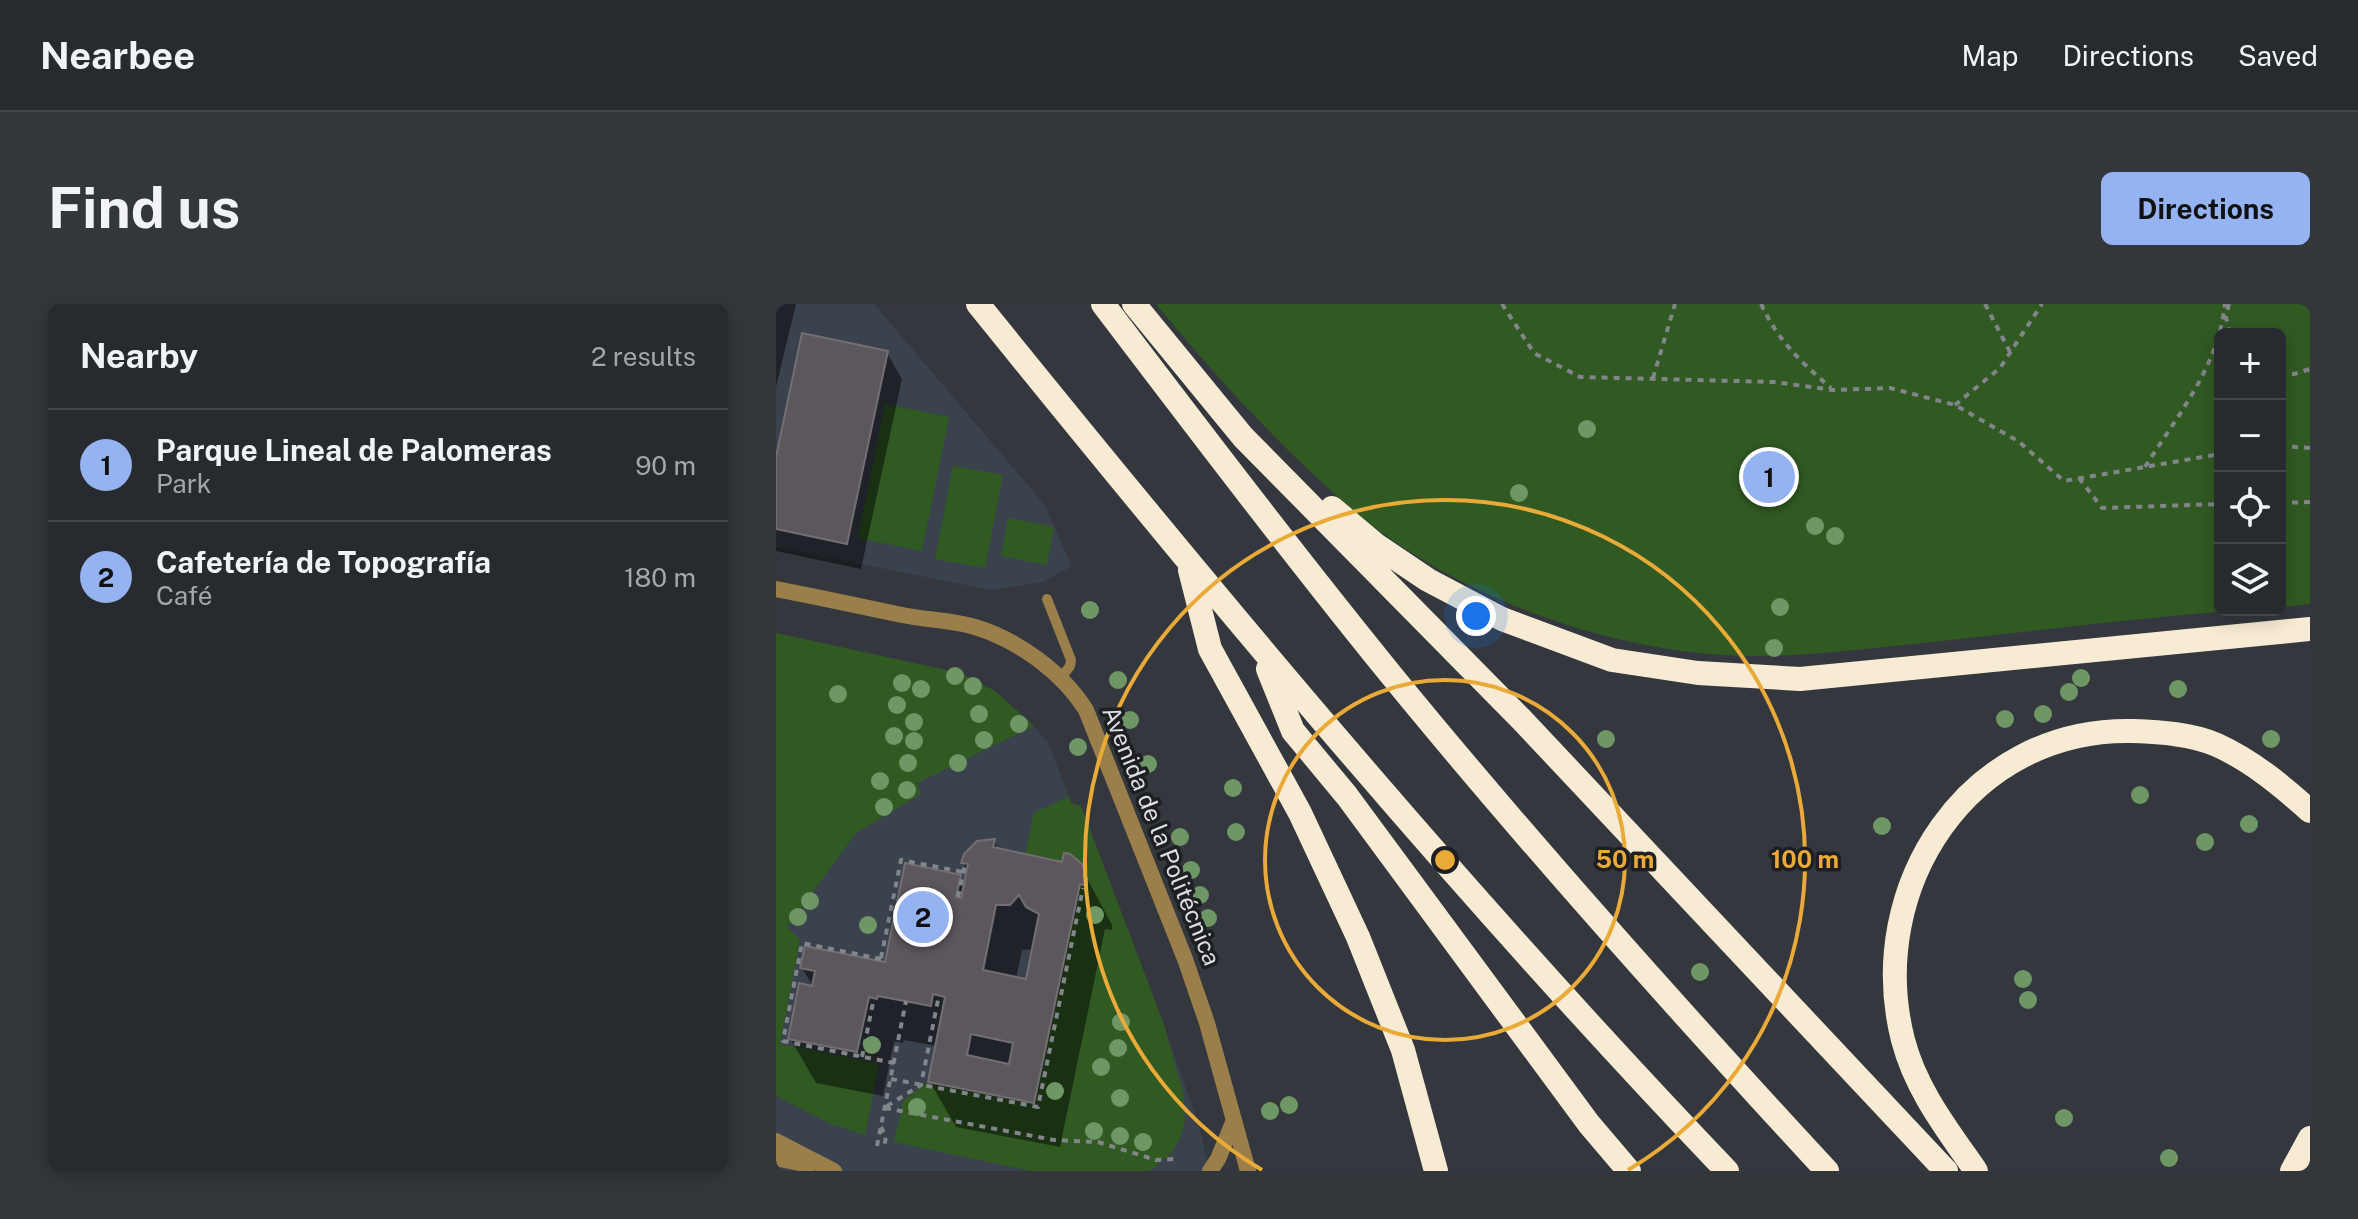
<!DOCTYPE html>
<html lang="en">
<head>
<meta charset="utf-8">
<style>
	:root { --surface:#272a2e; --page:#33363a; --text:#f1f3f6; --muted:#a4a7aa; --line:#43464a; --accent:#95b2f1 }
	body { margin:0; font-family:"Public Sans",sans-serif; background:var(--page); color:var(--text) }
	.controls { position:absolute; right:24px; top:24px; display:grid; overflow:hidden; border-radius:12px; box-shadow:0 4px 20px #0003 }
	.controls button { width:72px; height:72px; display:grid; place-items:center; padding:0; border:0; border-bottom:2px solid var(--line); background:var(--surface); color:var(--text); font:40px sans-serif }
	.you { position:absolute; left:700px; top:312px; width:28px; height:28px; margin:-20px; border:6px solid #fff; border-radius:50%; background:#1a73e8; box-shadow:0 0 0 12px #1a73e833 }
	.badge { display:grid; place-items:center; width:52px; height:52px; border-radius:50%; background:var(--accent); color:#111; font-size:26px; font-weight:700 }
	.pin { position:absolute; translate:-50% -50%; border:4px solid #fff; box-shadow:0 2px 8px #0006 }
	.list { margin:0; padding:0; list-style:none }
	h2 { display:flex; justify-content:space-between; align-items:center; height:104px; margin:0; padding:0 32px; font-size:34px }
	h2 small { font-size:26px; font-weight:400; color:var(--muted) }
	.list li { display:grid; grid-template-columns:52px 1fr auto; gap:24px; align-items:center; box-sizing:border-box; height:112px; padding:0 32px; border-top:2px solid var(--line) }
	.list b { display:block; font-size:30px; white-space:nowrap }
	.list p { margin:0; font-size:26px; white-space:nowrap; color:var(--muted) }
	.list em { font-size:26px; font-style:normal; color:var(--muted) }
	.icon { flex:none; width:44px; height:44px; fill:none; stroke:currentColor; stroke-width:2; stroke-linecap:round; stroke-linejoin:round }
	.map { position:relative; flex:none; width:1534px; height:867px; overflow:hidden; border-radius:12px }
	header { display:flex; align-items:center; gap:48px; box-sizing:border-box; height:112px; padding:0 40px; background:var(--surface); border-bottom:2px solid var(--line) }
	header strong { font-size:38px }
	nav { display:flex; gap:44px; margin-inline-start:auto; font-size:28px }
	.intro { display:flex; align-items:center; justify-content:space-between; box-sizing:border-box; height:192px; padding:0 48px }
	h1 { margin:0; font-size:56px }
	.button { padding:20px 36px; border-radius:12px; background:var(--accent); color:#111; font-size:28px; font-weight:700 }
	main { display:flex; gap:48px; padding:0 48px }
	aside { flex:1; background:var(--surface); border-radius:12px; box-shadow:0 4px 20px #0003 }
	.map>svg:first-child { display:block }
</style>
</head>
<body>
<header>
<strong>Nearbee</strong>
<nav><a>Map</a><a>Directions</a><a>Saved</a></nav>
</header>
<div class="intro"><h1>Find us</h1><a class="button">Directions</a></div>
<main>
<aside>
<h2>Nearby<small>2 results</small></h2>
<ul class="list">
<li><span class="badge">1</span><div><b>Parque Lineal de Palomeras</b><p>Park</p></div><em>90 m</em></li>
<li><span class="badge">2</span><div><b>Cafetería de Topografía</b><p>Café</p></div><em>180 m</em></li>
</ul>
</aside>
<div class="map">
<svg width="1534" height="867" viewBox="0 0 1534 867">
	<rect width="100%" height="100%" fill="#34383e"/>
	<path fill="#3a424d" d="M0,0H98L268,200L296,262L267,278L215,286L0,243Z
		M0,329L184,369L219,387L258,422L272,439L296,500L305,502L387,718L424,825L433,867H0Z"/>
	<path fill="#315a23" d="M380,0H1534V300L1504,303V30H1444V306H1464C1361,314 1259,327 1156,338C1094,344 1031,353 969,352C834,349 680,293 577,206C505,144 440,73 380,0Z
		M109,100L173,113L146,247L82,234Z
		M177,162L227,171L209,264L159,255Z
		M232,214L278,223L271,261L225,252Z
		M0,329L184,369L219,387L258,422L141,479L145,490L80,529L11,623L24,636L4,740L103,759L89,831L53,819L0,792Z
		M292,493L296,500L305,502L387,718L408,792L409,818L404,834L396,848L374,867H255L118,838L127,797L152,778L258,798L304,580L310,581C312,567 306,558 294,550L286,558L249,550L258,509Z"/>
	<path fill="#0007" fill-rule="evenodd" d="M0,0H20L0,83Z
		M111,49L126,75L85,265L0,247V163Z
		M218,537L223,546L288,560L304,561L336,621V626L329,625L284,843L180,823L154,778L161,742L128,736L127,739L118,737L107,792L40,779L14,734L38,684L26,664L111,660L183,572L189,583L193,568L187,559ZM258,645L251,677L240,675L246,646Z"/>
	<path fill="#5c575d" stroke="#736e74" stroke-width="2" fill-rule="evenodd" d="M26,29L112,47L71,240L0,225V153Z
		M219,535L217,543L286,558L288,549L294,550L306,560L311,575V582L304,580L258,799L152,778L169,693L157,690L155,702L102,692L101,695L93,693L81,748L12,735L23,679L36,682L39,667L24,664L29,642L109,658L129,559L185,571L180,593L185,594L192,560L185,559L188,550L201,537ZM243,591L250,603L263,610L250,675L207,666L220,601H234ZM195,730L237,739L233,760L191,751Z"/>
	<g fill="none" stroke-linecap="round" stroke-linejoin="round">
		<path stroke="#82858a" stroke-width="4" stroke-dasharray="6 6" stroke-linecap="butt" d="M726,0L758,49L804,73L998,78L1057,86L1114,84L1179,101L1242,137L1288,177L1444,150
			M985,0C1003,38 1024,57 1055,84
			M1209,0L1234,48
			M1453,0L1450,13L1454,30
			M1504,70H1518L1534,65
			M877,74L899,0
			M1179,101L1224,64L1266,0
			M1504,142L1534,144
			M1369,163C1402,111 1442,63 1449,0
			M1303,174L1326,204L1444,200
			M1504,199L1534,198
			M182,593L189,560
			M105,654L125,556L187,568
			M105,655L26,639L7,737L118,759
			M86,753L98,694
			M115,775L262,803L307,584
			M111,802L145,781L163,691
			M109,804L278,836L322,838L380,856L399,855
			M105,823L110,833L108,843
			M101,842L130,697"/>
		<path stroke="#9a7f4a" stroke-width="10" d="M271,295L295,356L294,362L285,374"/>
		<path stroke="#9a7f4a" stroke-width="16" d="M0,285C42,293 84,302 126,311C150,316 176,316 199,323C242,336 286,368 310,406L409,655L431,719L472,867
			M0,837L58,867
			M0,854L33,861
			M434,867L442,855L458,816"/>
		<path stroke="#f8ebd3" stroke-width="24" d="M202,0C442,297 687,591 951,867
			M327,0C422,125 517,250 616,372C755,542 902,706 1051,867
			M358,0L467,133L746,416L1170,867
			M556,204L600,241L652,276L726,315L836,356L922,369L1024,375L1534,325
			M414,266L434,345L524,509L582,633L627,746L660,867
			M492,365L517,427L571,492L813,820L853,867
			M1200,867C1171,825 1140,786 1127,736C1088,583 1193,423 1357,427C1384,428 1416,430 1441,441C1476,457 1505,481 1534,507
			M1516,867L1534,834"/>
	</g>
	<g fill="#6e9765">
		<circle cx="811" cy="125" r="9"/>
		<circle cx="743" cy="189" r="9"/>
		<circle cx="1039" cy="222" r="9"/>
		<circle cx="1059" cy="232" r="9"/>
		<circle cx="1004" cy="303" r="9"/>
		<circle cx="314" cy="306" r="9"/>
		<circle cx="998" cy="344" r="9"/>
		<circle cx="179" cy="372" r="9"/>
		<circle cx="1305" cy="374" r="9"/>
		<circle cx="342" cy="376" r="9"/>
		<circle cx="126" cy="379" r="9"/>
		<circle cx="197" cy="382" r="9"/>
		<circle cx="145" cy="385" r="9"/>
		<circle cx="1402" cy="385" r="9"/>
		<circle cx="1293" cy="388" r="9"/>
		<circle cx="62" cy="390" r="9"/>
		<circle cx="121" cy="401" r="9"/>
		<circle cx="203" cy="410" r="9"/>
		<circle cx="1267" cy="410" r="9"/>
		<circle cx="1229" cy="415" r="9"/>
		<circle cx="354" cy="416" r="9"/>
		<circle cx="138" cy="418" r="9"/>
		<circle cx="243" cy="420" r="9"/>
		<circle cx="118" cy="432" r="9"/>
		<circle cx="830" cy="435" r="9"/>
		<circle cx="1495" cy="435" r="9"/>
		<circle cx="208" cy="436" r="9"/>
		<circle cx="138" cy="437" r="9"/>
		<circle cx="302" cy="443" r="9"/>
		<circle cx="132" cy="459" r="9"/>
		<circle cx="182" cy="459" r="9"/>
		<circle cx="372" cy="460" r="9"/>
		<circle cx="104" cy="477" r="9"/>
		<circle cx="457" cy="484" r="9"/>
		<circle cx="131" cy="486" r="9"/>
		<circle cx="1364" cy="491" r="9"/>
		<circle cx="108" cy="503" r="9"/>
		<circle cx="1473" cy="520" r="9"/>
		<circle cx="1106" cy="522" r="9"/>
		<circle cx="460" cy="528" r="9"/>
		<circle cx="404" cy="533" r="9"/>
		<circle cx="1429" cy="538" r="9"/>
		<circle cx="415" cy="566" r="9"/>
		<circle cx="424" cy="591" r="9"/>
		<circle cx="34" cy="597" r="9"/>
		<circle cx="319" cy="611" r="9"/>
		<circle cx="22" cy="613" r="9"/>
		<circle cx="432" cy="614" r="9"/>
		<circle cx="92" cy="621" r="9"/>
		<circle cx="924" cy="668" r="9"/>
		<circle cx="1247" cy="675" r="9"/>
		<circle cx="1252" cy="696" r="9"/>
		<circle cx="345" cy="718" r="9"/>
		<circle cx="96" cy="741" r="9"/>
		<circle cx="342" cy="744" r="9"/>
		<circle cx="325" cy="763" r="9"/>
		<circle cx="279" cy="787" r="9"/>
		<circle cx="344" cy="794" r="9"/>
		<circle cx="513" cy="801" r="9"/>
		<circle cx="141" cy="803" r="9"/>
		<circle cx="494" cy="807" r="9"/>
		<circle cx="1288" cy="814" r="9"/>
		<circle cx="318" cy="827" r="9"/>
		<circle cx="344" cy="832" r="9"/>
		<circle cx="367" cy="838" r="9"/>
		<circle cx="1393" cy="854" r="9"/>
	</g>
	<g fill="none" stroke="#e9aa38" stroke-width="4">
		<circle cx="669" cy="556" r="180"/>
		<path d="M486 866A360 360 0 1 1 852 866"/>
	</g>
	<g text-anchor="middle" stroke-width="7" stroke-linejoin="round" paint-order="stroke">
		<g font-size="24" fill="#dddfe3" stroke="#1d1f22">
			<text transform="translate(385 532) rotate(68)" y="8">Avenida de la Politécnica</text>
		</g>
	</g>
	<circle cx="669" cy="556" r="12" fill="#e9aa38" stroke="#1d1f22" stroke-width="4"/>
	<g font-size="24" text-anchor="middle" font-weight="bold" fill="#e9aa38" stroke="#1d1f22" stroke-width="7" stroke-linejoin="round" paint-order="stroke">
		<text x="849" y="564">50 m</text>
		<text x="1029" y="564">100 m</text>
	</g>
</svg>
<div class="controls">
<button>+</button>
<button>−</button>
<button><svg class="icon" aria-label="locate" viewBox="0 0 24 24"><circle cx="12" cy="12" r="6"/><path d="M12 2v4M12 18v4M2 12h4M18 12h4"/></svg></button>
<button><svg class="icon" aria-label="layers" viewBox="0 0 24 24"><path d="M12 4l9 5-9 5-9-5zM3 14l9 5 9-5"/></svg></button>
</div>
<div class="you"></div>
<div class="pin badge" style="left:993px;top:173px">1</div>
<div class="pin badge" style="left:147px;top:613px">2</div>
</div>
</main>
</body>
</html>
